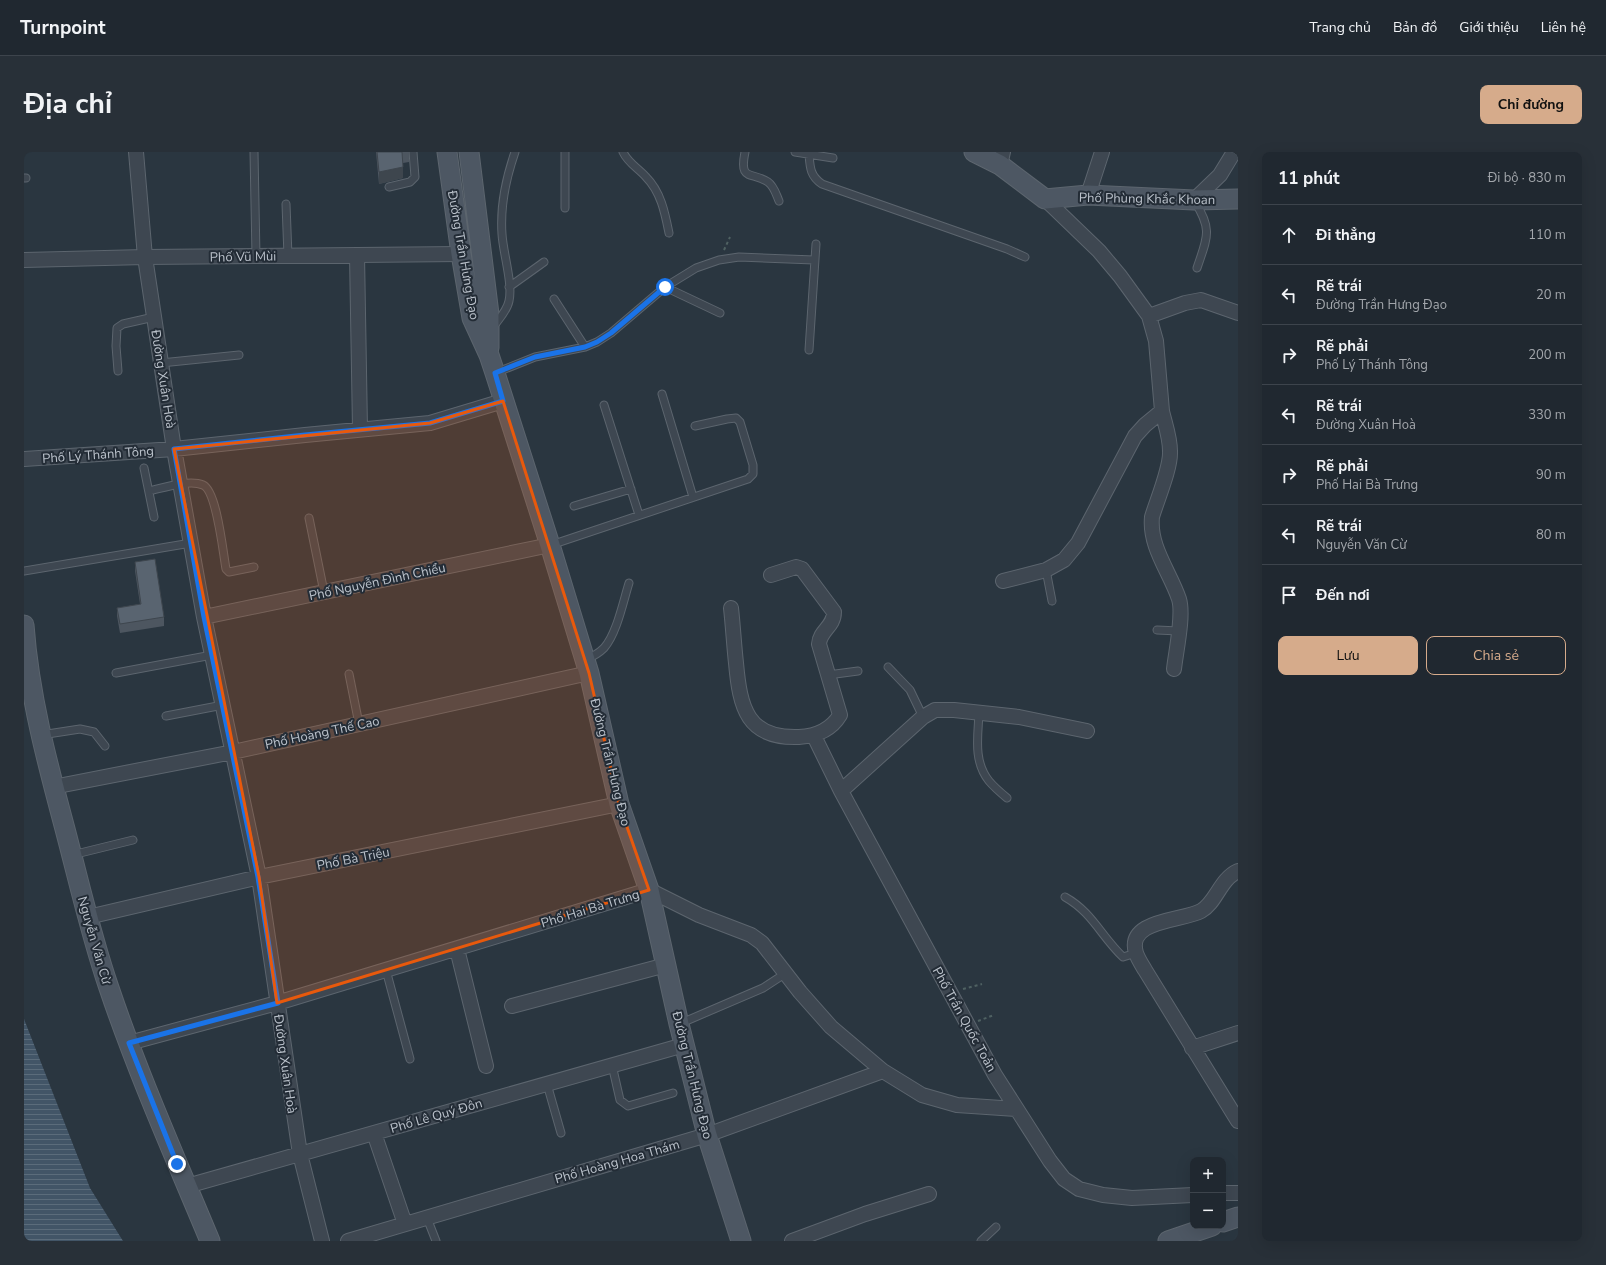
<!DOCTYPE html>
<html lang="vi">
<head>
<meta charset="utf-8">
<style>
	:root { --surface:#202830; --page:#283038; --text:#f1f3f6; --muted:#a2a6ab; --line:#3d444c; --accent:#d6ab8b }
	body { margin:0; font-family:"Nunito Sans",sans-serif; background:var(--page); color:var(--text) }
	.controls { position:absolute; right:12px; bottom:12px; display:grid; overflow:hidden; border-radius:8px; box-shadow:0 4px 16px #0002 }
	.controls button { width:36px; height:36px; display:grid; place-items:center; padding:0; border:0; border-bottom:1px solid var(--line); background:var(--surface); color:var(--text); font:20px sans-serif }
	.stop { position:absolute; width:12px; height:12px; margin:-9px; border:3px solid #1a73e8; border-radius:50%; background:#fff }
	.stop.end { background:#1a73e8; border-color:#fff; box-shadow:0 1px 4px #0008 }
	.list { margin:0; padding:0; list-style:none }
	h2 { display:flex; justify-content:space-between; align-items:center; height:52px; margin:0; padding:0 16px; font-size:17px }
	h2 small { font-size:13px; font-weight:400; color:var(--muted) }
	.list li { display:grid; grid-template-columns:26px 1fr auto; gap:12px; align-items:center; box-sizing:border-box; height:60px; padding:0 16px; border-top:1px solid var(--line) }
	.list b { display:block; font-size:15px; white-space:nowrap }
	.list p { margin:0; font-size:13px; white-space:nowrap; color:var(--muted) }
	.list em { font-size:13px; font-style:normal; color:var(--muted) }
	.actions { display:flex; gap:8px; padding:12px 16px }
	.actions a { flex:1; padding:9px 0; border:1px solid var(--accent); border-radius:8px; text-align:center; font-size:14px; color:var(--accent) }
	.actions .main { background:var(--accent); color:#111 }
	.icon { flex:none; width:22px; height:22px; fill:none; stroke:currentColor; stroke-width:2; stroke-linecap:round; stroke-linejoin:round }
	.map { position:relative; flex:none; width:1214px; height:1089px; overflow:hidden; border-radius:8px }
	header { display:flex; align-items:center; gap:24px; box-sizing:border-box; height:56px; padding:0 20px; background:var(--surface); border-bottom:1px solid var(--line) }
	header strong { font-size:19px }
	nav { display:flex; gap:22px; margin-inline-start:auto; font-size:14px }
	.intro { display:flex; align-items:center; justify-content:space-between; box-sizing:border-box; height:96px; padding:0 24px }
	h1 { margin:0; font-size:28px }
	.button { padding:10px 18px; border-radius:8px; background:var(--accent); color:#111; font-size:14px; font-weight:700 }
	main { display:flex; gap:24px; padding:0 24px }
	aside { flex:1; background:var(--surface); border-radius:8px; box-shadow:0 4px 16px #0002 }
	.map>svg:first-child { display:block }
</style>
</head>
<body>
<header>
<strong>Turnpoint</strong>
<nav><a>Trang chủ</a><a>Bản đồ</a><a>Giới thiệu</a><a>Liên hệ</a></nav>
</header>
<div class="intro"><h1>Địa chỉ</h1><a class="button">Chỉ đường</a></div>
<main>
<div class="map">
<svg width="1214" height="1089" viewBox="0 0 1214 1089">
	<defs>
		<pattern id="water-rules" width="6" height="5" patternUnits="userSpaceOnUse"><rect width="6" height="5" fill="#425567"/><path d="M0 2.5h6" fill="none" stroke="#5b6c7b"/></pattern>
	</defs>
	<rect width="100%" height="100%" fill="#2a3640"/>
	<path fill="url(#water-rules)" d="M0,867L66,1036L99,1089H0Z"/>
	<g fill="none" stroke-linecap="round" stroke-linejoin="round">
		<defs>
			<path id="lane" d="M230,0L232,104
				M541,0V56
				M599,0C604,11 614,16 622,25C637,40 641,61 645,81
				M721,0C715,30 727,19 744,30C750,34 752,42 755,49
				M771,0L809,6
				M785,2C786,15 786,24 798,32L983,97L1001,105
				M0,26H2
				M365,35L386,30L391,25L389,0
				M1171,50C1189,78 1183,86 1173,116
				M262,52L264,104
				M485,135L520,110
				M641,135L696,161
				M530,147L561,195
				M469,175C475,167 483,159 485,149C489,131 479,101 478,82C476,54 482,26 491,0
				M785,198L792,92
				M137,211L215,203
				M94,219L92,194L93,176L99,172L130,165
				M471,221L511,205L561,195L573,190L587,181L641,135L672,116L695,108L715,105L790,108
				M638,242L669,345
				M580,253L615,363
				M120,316L130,365
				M125,339C139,336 165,327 179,333C193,339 199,401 202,417L205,420L230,415
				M550,354L607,337
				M285,366L300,440
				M527,393L724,327L729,322V313L716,270L712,266L703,267L671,274
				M1022,418L1028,449
				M0,419L167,391
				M1133,478L1155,479
				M561,508C568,505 575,501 580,496C593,481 599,450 605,431
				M864,515L886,538L899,565
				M92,521L188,503
				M325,522L335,572
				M804,523L834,519
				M955,561C954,584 949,609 965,629C970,635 977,641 983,646
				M142,564L199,553
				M17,583L56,577L70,580L81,594
				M48,703L109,688
				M1041,745C1068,760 1077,784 1099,805L1112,801
				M362,818L386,907
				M655,872L739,836L762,821
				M588,913L596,948L604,954L649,941
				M523,932L537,981
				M403,1066L412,1089
				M957,1089L972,1075"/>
			<path id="street" d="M112,0L121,105L150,297L180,465L235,725L276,1002L298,1089
				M976,13L979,0
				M1064,43L1078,0
				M1170,48L1196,23L1210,0
				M333,103L336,277
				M0,108L121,105L437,102
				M1125,164L1161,151L1177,148L1214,161
				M1138,259C1141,272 1146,285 1146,299C1147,316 1133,348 1128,365C1125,395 1146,420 1155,447C1160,463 1152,499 1150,517
				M0,307L150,297L281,283L406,271L479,249
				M979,429L1022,418L1040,408L1054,391L1111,284L1121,273L1138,259L1132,189L1125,164L1096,124L1075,99L1021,47
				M707,456C709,474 710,493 712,511C716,556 723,587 775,585C792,584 807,578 816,563L795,492C796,478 810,475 810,460L778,417L772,415L747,423
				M180,465L526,393
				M790,584L817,639L971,923L1026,1009L1040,1027L1055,1037L1079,1043L1108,1046L1169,1043
				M29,635L209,600L565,521
				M817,639L899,565L911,558H930L995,565L1063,579
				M1214,719C1196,727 1192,751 1177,759C1159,769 1102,767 1112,801C1114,807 1118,813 1121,818L1214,969
				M64,765L235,725L595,652
				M433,797L462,914
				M488,854L642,813
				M105,891L253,851L625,738L675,763L727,783L738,791L776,840L807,875L859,919L898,943L933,953L992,957
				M1168,896L1214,881
				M350,981L381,1072
				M163,1034L660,893
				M1199,1041H1214
				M324,1089L683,983L859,919
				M768,1089L841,1062L905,1042"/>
			<path id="secondary" d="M423,0L437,102L448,166L465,203L471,221L526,393L565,521L595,652L625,738L655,872L683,983L717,1089
				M445,0L465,162V196
				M950,0L976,13L1021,47L1064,43L1170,48L1214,47
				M0,473C5,543 23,610 41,677C55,730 67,784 85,836C114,922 151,1005 186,1089
				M1199,1070L1214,1065
				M1144,1089L1188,1074"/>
		</defs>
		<use href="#lane" stroke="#5c656e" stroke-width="9"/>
		<use href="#street" stroke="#5c656e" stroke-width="16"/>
		<use href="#secondary" stroke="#5c656e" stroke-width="21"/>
		<path stroke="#4f6162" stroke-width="2" stroke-dasharray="3 3" stroke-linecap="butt" d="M700,98L706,85
			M939,837L958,832
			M954,869L970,863"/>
		<use href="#lane" stroke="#3e4751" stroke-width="7"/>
		<use href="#street" stroke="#3e4751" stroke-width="14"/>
		<use href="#secondary" stroke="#4d5763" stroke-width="19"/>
	</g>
	<path fill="#4d5660" d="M352,0H385V10L379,11V26L355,32Z
		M111,410L140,465V474L96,481L93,464V456L116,452L111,419Z"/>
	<path fill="#3e464e" d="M379,15V26L355,32V20Z"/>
	<path fill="#596470" stroke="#3e464e" d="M353,0H378L379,15L355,20Z
		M131,407L140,465L96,472L93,456L117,452L111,410Z"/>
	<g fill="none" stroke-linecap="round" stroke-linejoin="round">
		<path stroke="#1a73e8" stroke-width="5" d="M153,1012L105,891L254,851L234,725L180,465L150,297L281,283L406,271L479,249L471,221L511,205L561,195L573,190L587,181L641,135"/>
	</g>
	<path fill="#e8590c" fill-opacity="0.2" stroke="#e8590c" stroke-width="3" stroke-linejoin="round" d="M479,249L565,521L595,652L625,738L253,851L235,725L150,297L406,271Z"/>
	<g text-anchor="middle" stroke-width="4" stroke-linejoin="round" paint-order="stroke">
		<g font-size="13" fill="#bbc2cb" stroke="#232c36">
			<text transform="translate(1123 46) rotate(1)" y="5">Phố Phùng Khắc Khoan</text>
			<text transform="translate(440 103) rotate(80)" y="5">Đường Trần Hưng Đạo</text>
			<text transform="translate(219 104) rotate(-1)" y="5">Phố Vũ Mùi</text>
			<text transform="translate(140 227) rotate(81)" y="5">Đường Xuân Hoà</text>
			<text transform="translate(74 302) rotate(-4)" y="5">Phố Lý Thánh Tông</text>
			<text transform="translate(353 429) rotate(-12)" y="5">Phố Nguyễn Đình Chiểu</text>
			<text transform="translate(298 580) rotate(-12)" y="5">Phố Hoàng Thế Cao</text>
			<text transform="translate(587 610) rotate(76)" y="5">Đường Trần Hưng Đạo</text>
			<text transform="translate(329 706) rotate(-11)" y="5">Phố Bà Triệu</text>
			<text transform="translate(566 756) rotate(-17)" y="5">Phố Hai Bà Trưng</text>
			<text transform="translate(71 788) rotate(74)" y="5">Nguyễn Văn Cừ</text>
			<text transform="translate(941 867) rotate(61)" y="5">Phố Trần Quốc Toản</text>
			<text transform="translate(262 912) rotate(82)" y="5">Đường Xuân Hoà</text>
			<text transform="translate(669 923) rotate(76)" y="5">Đường Trần Hưng Đạo</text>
			<text transform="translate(412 963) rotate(-16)" y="5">Phố Lê Quý Đôn</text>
			<text transform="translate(593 1009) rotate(-16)" y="5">Phố Hoàng Hoa Thám</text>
		</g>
	</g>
</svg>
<div class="controls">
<button>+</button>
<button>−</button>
</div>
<div class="stop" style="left:641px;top:135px"></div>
<div class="stop end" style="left:153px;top:1012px"></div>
</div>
<aside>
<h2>11 phút<small>Đi bộ · 830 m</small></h2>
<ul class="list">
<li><svg class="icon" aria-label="ahead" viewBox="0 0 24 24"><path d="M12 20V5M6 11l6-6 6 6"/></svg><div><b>Đi thẳng</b></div><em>110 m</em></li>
<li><svg class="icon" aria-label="left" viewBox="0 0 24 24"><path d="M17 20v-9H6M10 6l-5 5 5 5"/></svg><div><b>Rẽ trái</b><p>Đường Trần Hưng Đạo</p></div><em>20 m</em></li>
<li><svg class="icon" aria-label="right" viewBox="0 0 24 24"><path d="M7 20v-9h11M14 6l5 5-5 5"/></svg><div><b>Rẽ phải</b><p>Phố Lý Thánh Tông</p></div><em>200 m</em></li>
<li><svg class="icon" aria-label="left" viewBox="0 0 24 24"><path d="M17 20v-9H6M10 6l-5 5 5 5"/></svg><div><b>Rẽ trái</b><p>Đường Xuân Hoà</p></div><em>330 m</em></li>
<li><svg class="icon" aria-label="right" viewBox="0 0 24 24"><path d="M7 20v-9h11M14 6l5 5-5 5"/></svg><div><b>Rẽ phải</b><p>Phố Hai Bà Trưng</p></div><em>90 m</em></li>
<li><svg class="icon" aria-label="left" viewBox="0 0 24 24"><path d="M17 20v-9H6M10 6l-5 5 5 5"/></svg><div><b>Rẽ trái</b><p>Nguyễn Văn Cừ</p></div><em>80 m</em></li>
<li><svg class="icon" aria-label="arrive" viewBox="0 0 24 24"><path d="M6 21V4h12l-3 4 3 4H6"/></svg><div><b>Đến nơi</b></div></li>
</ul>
<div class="actions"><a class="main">Lưu</a><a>Chia sẻ</a></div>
</aside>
</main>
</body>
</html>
